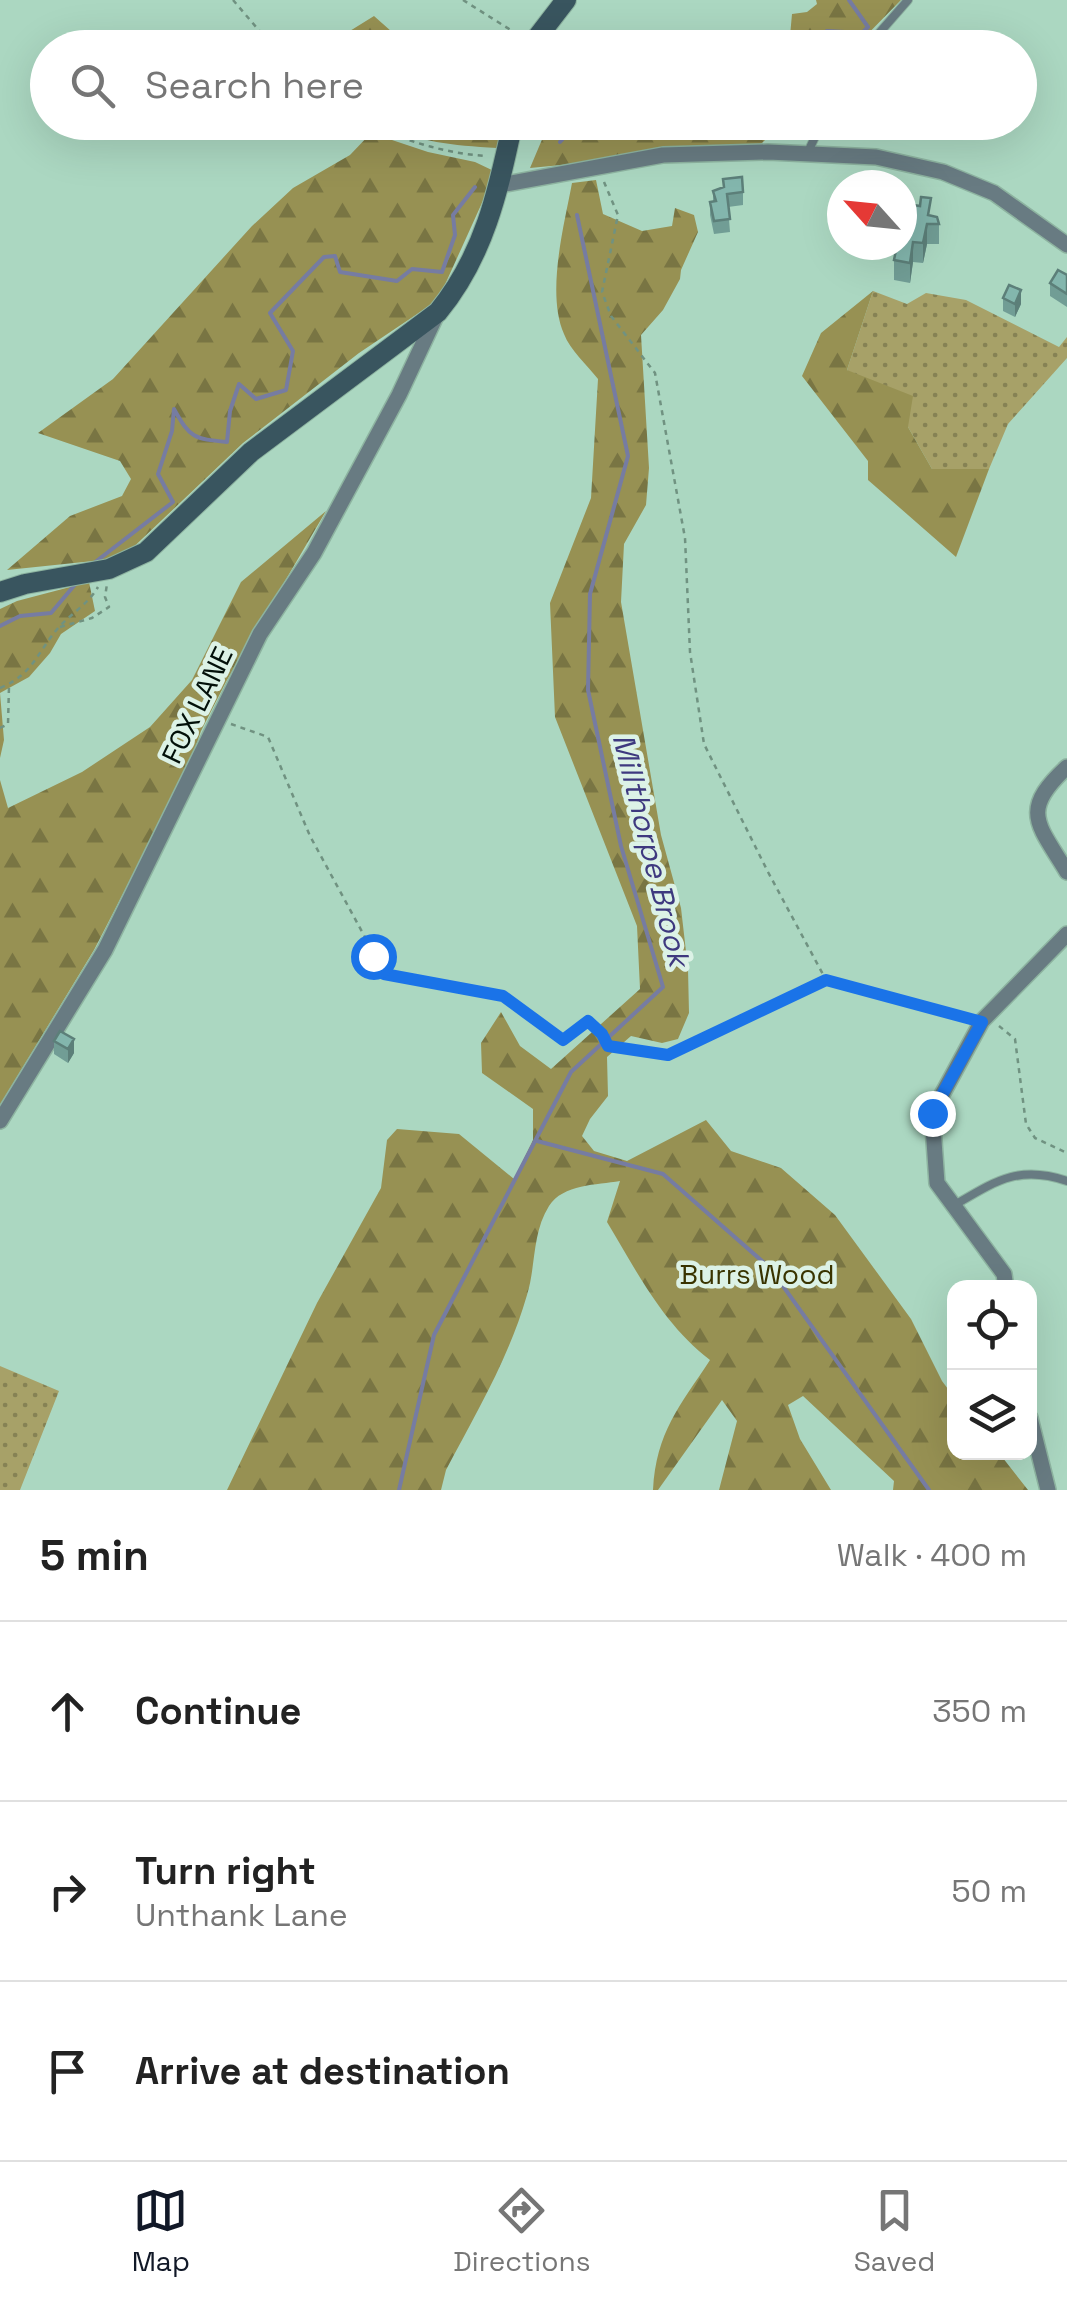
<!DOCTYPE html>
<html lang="en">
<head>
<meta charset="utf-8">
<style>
	:root { --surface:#fff; --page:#f2f2f2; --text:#222; --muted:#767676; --line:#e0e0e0; --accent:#111827 }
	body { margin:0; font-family:"Space Grotesk",sans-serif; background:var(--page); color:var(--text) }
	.controls { position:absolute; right:30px; bottom:30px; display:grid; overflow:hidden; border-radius:20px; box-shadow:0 10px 40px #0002 }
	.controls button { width:90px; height:90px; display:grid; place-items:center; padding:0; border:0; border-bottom:2px solid var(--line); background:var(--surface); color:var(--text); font:50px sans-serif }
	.compass { position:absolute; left:827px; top:170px; width:90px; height:90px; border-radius:50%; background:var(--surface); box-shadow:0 10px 40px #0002; rotate:297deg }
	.stop { position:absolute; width:30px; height:30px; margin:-22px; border:8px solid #1a73e8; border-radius:50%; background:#fff }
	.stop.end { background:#1a73e8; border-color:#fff; box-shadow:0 2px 10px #0008 }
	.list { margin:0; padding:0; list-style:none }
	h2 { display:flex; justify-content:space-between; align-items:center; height:130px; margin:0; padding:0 40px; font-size:42px }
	h2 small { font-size:32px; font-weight:400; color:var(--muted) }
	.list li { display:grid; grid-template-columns:65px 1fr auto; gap:30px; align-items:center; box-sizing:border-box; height:180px; padding:0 40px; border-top:2px solid var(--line) }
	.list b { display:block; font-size:38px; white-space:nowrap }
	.list p { margin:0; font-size:32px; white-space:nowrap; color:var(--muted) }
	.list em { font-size:32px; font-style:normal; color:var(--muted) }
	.icon { flex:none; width:55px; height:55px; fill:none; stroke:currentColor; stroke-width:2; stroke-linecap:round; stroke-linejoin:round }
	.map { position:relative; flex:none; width:1067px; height:1490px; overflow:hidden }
	.search { position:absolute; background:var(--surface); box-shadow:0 10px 40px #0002; left:30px; right:30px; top:30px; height:110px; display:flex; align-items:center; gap:25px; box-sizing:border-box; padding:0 35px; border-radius:55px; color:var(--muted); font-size:38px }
	.sheet { height:670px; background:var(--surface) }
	nav { display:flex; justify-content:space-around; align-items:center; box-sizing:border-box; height:140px; border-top:2px solid var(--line); background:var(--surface); font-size:28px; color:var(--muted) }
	nav a { display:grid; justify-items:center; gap:5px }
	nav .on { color:var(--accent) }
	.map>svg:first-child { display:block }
</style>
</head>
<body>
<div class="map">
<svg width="1067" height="1490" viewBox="0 0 1067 1490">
	<defs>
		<pattern id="green-dots" width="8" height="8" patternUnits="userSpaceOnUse" patternTransform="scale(2.5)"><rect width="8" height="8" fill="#a7a168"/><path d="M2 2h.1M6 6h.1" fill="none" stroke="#868254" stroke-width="1.8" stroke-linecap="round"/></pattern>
		<pattern id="forest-firs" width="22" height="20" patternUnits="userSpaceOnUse" patternTransform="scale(2.5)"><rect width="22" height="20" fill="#979153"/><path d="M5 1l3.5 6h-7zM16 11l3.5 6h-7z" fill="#797543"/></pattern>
	</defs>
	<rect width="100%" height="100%" fill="#abd7c1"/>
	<path fill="url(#green-dots)" d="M873,291L907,304L926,293L966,300L1059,347L1067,337V358L1008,424L989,469H932L908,427L847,370Z
		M0,1366L59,1391L20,1490H0Z"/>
	<path fill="url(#forest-firs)" d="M816,0H901L855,47H789L792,14L807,12L817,4Z
		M374,16L409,47H324Z
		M379,123H492L500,131L497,148C450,145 422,143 379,123Z
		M549,123H782L759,146L530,168Z
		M371,133L428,152L475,162L496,172L438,300L359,353L243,443L122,558L7,570L70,516L122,496L131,479L120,461L38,433L113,379L252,226L293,188L350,155Z
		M596,180L603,214L642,231L672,226L675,208L694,215L698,232L681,270L680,279L663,310L641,335L649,468L646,505L624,544L621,602L661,835L681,908L688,969L689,1013L678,1039L662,1043L631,1036L607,1057L608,1096L590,1119L582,1136L594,1151L627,1161L706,1120L731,1151L781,1168L835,1215L911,1319L942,1381L954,1397V1452L999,1453L1028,1490H893L894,1481L803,1396L788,1405L800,1439L831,1490H719L737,1421L722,1400L658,1490H653C656,1432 680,1406 710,1360C663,1324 637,1272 607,1222L620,1181C597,1185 563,1184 549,1206C532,1233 536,1266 527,1295C509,1358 476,1413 446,1470L441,1490H227L317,1303L381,1188L387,1140L397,1129L459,1134L514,1179L533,1140V1109L482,1073L481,1043L501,1012L520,1046L551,1069L640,989L637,926L555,717L550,603L591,498L598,379C587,365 570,350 564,334C546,293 564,226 572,183Z
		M873,291L847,370L913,396L908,427L932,469H989L956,557L868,480V461L802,376L821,333Z
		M326,511L227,680L201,731L189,766L94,950L0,1105V780L8,808L82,772L150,727L192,680L241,582Z
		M89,582L95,611L61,634L50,653L29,677L0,693L4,740L0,758V609L17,601Z"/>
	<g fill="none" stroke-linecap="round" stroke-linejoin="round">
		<path stroke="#767ca2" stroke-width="4" d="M817,48V38L827,31L862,33L868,27L849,0
			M618,122L626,130L633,122
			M734,122L739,126L740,122
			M560,142L578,122
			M94,563L173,502L158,474L172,431L174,409C190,438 194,439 227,442L230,411L239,384L256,399L286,390L293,351L270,313L324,257L335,256L340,272L397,281L412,269L442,272L455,235L453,215L475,187
			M0,626L20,616L51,613L78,581
			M537,1141L663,1174L770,1268L929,1490
			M399,1490L434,1335L571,1072L663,987L621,846L588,690L590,594L628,456L577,215"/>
		<defs>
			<path id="service" d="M866,48L908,0
				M807,154L822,122
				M953,1206C994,1182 1018,1164 1067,1181"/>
			<path id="minor" d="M500,185L663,155L768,152L876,157L943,172L994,193L1067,245
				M1067,767C1019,811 1038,824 1067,872
				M0,1121L105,950L260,634L314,553L399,395L436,316
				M1006,1288L1004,1274L937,1183L932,1113L982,1021L1067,934
				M1030,1418L1048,1490"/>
			<path id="secondary" d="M529,48L566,0
				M0,592L25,584L109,569L146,552L251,452L438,312C484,256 498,192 513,122"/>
		</defs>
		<use href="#service" stroke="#8db3a0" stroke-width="10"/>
		<use href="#minor" stroke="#8db3a0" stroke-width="18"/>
		<use href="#secondary" stroke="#8db3a0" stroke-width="22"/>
		<path stroke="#709281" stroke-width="2.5" stroke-dasharray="5 5" stroke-linecap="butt" d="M233,0L274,48
			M463,0L517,34
			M363,122C404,140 442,153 486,156
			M604,182L618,215L602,292L611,316L655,373L685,538L690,652L704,744L768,872L826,980L965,1018
			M60,627L92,618L109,607L105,597L107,584
			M0,688C34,674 37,652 59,627C72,613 88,604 98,587
			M231,724L268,737L310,836L385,974L503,996L563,1040L588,1021L602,1034L608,1046L668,1055L825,981
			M0,728L8,724L9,686
			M999,1026L1015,1039L1026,1124L1035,1138L1067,1153"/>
		<use href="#service" stroke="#687b82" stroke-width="8"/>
		<use href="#minor" stroke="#687b82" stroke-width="15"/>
		<use href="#secondary" stroke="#39555f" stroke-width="20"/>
	</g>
	<path fill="#719d95" d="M723,179L743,192V205L728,207L730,232L714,234L710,215V202H713V191L723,188Z
		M931,216L939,224V244H927L923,263L913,262L910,283L894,280V260L902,245V224Z
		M1067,275V307L1050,296V283Z
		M1003,298L1021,304L1015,317L1003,311Z
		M54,1041L74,1053L68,1063L54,1054Z"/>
	<path fill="#5c7f79" d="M927,224V244L923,263V243Z
		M913,242V262L910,283V263Z
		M1021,290V304L1015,317V304Z
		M74,1039V1053L68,1063V1049Z"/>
	<path fill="#83b6ad" stroke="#5c7f79" stroke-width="2.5" d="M742,177L743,192L727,194L730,219L714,221L710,202L716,201L713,191L724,187L723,179Z
		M921,197L931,198L928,215L937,217L939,224H927L923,243L913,242L910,263L894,260L897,245H902V233H906V228L902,227L904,214L912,212L913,205L920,206Z
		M1058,270L1067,275V294L1050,283Z
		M1009,285L1021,290L1015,304L1003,298Z
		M60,1031L74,1039L68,1049L54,1041Z"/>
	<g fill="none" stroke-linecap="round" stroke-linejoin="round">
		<path stroke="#1a73e8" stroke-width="12" d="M373,956L384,974L503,996L563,1040L588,1021L602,1034L608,1046L668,1055L826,980L982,1022L932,1113"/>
	</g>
	<g text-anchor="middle" stroke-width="9" stroke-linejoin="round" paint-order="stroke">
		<g font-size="28" fill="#021009" stroke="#dcf2e6">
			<text transform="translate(197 705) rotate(-64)" y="10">FOX LANE</text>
		</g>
		<g font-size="28" fill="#393400" stroke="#dcf2e6">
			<text x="757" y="1284">Burrs Wood</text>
		</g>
		<g font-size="30" font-style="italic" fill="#3e397f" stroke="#dcf2e6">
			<text transform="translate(651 850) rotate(76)" y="10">Millthorpe Brook</text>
		</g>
	</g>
</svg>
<div class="controls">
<button><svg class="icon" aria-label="locate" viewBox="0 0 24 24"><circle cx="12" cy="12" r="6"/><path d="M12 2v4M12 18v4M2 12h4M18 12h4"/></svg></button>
<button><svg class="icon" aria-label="layers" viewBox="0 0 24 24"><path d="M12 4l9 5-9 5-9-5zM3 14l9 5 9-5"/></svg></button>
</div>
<svg class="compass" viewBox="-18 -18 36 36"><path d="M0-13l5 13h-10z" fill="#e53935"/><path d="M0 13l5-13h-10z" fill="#767676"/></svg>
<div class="stop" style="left:373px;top:956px"></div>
<div class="stop end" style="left:932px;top:1113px"></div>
<div class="search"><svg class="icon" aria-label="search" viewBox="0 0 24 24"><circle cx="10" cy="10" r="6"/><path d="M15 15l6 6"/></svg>Search here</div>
</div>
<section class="sheet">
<h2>5 min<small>Walk · 400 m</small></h2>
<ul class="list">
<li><svg class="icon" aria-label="ahead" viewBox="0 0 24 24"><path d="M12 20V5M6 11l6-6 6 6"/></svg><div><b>Continue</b></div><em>350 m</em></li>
<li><svg class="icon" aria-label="right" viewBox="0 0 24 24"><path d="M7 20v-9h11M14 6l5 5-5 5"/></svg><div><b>Turn right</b><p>Unthank Lane</p></div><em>50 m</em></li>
<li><svg class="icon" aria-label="arrive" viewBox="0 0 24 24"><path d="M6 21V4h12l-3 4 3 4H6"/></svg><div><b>Arrive at destination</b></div></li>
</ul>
</section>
<nav>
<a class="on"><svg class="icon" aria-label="map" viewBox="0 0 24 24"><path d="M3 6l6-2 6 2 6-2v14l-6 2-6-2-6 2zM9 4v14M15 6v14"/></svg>Map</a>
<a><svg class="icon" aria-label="directions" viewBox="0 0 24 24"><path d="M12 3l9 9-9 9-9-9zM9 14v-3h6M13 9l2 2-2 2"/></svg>Directions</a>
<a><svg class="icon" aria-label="saved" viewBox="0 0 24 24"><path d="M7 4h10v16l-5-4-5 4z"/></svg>Saved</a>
</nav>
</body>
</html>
